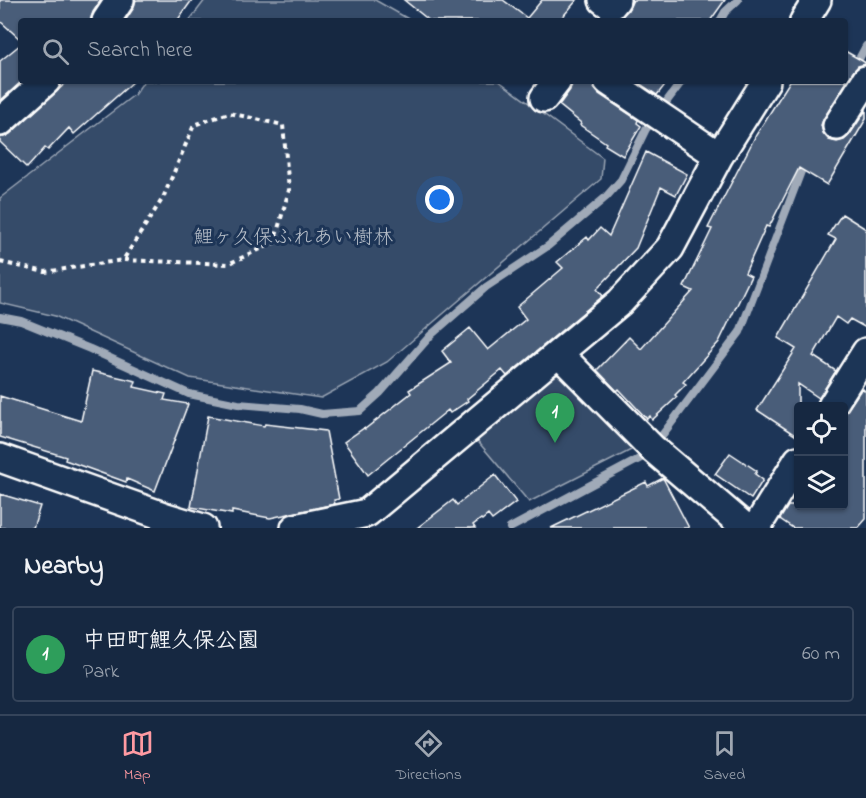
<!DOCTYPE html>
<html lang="en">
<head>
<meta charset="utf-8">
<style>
	:root { --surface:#162841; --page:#1f3048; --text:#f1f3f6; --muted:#9ea6b1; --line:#35445a; --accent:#ff9aa2 }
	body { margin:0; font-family:"Indie Flower","Klee One",sans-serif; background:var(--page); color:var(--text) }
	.controls { position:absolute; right:18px; bottom:18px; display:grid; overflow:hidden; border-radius:6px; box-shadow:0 2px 4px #0004 }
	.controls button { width:54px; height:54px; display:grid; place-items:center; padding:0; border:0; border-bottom:2px solid var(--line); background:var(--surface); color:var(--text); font:30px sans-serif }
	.you { position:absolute; left:440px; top:200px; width:21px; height:21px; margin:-15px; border:4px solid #fff; border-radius:50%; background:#1a73e8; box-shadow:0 0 0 9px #1a73e833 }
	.badge { display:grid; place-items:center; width:39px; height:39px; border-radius:50%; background:var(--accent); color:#fff; font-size:20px; font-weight:700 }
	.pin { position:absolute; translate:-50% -50px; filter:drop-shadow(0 2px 3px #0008) }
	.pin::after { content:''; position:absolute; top:32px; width:21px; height:18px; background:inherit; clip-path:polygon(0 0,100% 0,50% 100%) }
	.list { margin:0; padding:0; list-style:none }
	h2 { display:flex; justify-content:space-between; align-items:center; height:78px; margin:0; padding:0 24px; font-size:26px }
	h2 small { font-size:20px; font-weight:400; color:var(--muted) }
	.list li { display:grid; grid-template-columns:39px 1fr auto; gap:18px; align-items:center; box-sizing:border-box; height:96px; margin:0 12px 12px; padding:0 12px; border:2px solid var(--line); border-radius:6px }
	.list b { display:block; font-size:22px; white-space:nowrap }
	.list p { margin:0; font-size:20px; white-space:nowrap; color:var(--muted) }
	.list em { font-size:20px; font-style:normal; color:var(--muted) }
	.icon { flex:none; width:33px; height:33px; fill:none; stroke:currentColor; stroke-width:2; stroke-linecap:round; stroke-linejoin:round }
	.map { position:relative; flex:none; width:866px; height:528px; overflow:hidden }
	.search { position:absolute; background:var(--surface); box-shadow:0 2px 4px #0004; left:18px; right:18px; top:18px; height:66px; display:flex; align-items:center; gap:15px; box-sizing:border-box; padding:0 21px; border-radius:6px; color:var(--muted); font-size:22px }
	.sheet { height:186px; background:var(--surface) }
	nav { display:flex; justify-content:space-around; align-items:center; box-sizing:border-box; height:84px; border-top:2px solid var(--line); background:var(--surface); font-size:16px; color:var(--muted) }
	nav a { display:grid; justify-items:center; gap:3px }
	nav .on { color:var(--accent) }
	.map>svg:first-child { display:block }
</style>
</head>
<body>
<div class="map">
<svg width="866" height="528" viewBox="0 0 866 528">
	<rect width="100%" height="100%" fill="#1d3557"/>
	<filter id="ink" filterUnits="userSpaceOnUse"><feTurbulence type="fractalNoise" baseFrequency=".0167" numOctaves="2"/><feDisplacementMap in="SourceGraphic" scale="12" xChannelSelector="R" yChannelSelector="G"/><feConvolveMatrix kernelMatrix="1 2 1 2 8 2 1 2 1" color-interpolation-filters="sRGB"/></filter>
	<g filter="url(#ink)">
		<path fill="#364b69" stroke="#9aa5b4" stroke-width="1.5" d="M205,0H375L412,21H189Z
			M144,81H499L603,158L601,179L387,362L321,398L190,378L55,316L0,303V198L134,95Z
			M554,374L567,377L637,447L529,502L475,438Z"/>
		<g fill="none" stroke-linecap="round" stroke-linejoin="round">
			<path stroke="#a0aab8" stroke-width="8" d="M720,21L725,12L738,0
				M854,68L866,46
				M818,130L835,100
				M0,317L21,321L90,349L189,394L238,404L300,409L322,414L360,411L380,393L431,335L486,287L548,246L606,197L621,180L646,129L682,81
				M510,528L641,458L663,434L740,332L805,161"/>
		</g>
		<path fill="#4a5d79" stroke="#fff" stroke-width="1.5" d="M0,0H101L93,12L90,21H21V40L0,21Z
			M136,0H192L177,21H125L133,9Z
			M404,0H503L527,18L542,0H577L559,21H430Z
			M633,0H725L710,21H617L628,10Z
			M21,44V82L0,101V61Z
			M845,51L866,63V64L858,66L853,72L824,118L821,125L823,133L829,140L837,142L844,140L850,134L866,110V119L827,185L799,168L769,227L766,226L745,273L751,276L719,342L683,382L686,384L675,395L677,397L652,420L650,416L647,419L619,389L617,391L597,370L629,337L641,349L693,291L684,287L712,229L708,228L756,135L790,81H845Z
			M68,81H134L74,134L69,128L48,150L45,148L27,168L0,142V137H4L10,134Z
			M572,81H592L594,88L599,94L638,120L637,123L641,126L623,156L605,145L606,143L580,125L581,123L559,105L570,90Z
			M636,81H668L657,95Z
			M646,152L687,174L676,195L661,187L636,248L597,289L603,296L507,376L502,370L467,399L468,401L450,413L448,410L368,475L344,442L364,428L365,429L411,393L409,390L451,363L442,351L470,328L488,350L526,319L517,307L563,268L557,262L587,237L589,240L600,228L609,236Z
			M842,214L866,229V328L850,319L846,324L836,317L813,356L836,371L819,398L798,384V437L757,410L796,349L778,338L836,239L828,235Z
			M92,371L136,381L134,387L166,394L164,400L188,404L155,491L127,479L126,482L65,460L66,457L0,437V396L81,421Z
			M862,388L866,392V519L858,528H793L780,519L788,506H843V416Z
			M208,416L264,426L265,424L326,431L339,499L334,500L335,504L270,518L232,511V514L191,507Z
			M730,453L757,471L755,474L763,480L751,499L715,474Z
			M495,475L516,502L492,520L488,515L482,520L481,519L473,525L475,528H417L453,500L457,505Z
			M663,478L689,528H551L646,482L648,486Z
			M0,494L40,506L33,528H0Z"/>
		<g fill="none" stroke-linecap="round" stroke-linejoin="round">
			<defs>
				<path id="minor" d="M603,0L611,6L616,0
					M106,21L120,0
					M804,21L817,0
					M608,81L719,156
					M544,98L557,81
					M0,122L46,81
					M837,126L866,80
					M559,354L652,448L746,528
					M832,406L866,352
					M0,458L166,517L203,528
					M295,528L367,513L620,302L670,248L719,156L766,81
					M756,528L798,460"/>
			</defs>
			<use href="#minor" stroke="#fff" stroke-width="32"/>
			<path stroke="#fff" stroke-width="4" stroke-dasharray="4.5 4.5" stroke-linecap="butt" d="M0,262L45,272L123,260L228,264L274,243L289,190L283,125L229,113L194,125L163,198L123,260"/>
			<use href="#minor" stroke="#1d3557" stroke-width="27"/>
		</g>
	</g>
	<g text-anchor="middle" stroke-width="6" stroke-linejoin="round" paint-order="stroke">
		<g font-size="20" fill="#b9c0ca" stroke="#1d3557">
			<text x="293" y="243">鯉ヶ久保ふれあい樹林</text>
		</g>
	</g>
</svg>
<div class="controls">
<button><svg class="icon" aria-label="locate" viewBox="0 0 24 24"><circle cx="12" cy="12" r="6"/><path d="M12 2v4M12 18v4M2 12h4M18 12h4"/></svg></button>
<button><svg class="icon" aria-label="layers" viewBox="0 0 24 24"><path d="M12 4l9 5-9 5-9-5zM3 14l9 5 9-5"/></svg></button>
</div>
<div class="you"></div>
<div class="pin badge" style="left:555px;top:443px;background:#2e9e5b">1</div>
<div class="search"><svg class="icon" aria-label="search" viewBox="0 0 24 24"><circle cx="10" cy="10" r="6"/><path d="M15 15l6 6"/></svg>Search here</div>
</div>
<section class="sheet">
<h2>Nearby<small></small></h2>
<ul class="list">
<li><span class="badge" style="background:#2e9e5b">1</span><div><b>中田町鯉久保公園</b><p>Park</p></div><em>60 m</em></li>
</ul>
</section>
<nav>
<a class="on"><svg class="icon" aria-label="map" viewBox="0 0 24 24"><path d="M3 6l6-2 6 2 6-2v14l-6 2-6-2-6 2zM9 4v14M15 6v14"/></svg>Map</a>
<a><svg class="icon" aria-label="directions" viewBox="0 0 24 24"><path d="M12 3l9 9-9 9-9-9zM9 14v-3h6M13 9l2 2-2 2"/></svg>Directions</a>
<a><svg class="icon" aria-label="saved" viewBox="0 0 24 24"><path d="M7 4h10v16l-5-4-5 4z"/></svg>Saved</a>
</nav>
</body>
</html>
